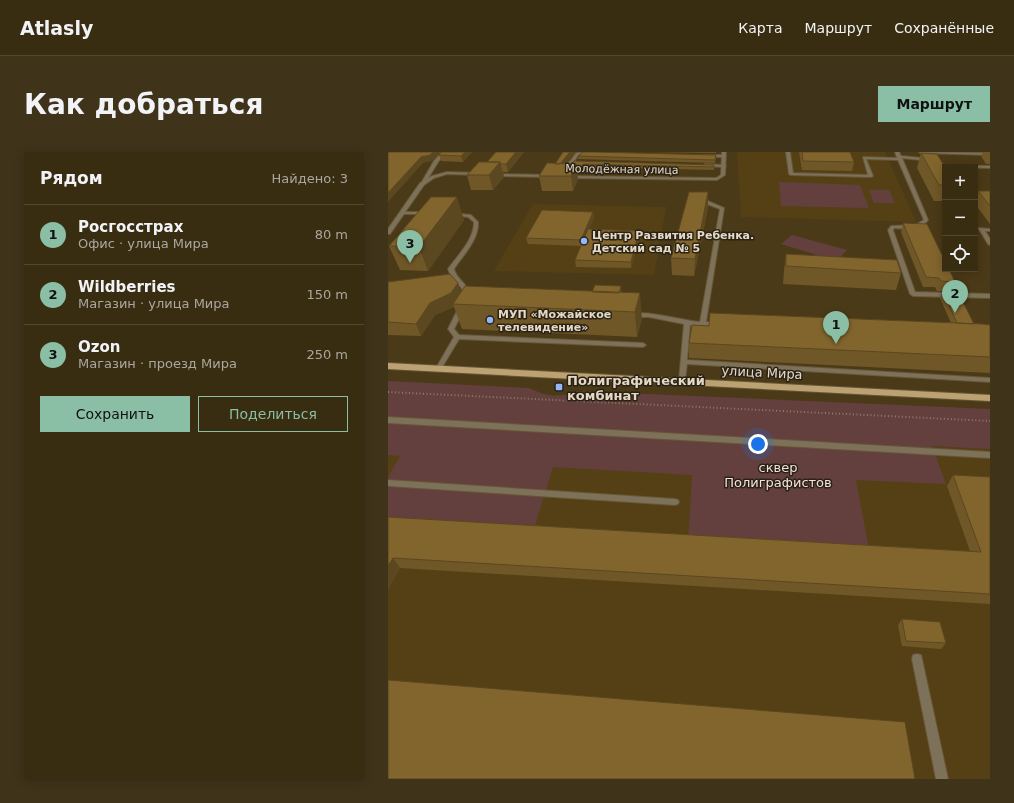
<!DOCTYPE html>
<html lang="ru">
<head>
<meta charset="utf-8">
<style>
	:root { --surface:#382c11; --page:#3f341a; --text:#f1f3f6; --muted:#aba79f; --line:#524831; --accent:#8abfa5 }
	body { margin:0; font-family:"DejaVu Sans",sans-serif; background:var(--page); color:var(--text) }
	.controls { position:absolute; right:12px; top:12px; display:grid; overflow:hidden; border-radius:0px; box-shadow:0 2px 10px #0003 }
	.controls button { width:36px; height:36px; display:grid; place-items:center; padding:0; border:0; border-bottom:1px solid var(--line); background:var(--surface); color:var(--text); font:20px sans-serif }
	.you { position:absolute; left:370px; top:292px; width:14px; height:14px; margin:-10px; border:3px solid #fff; border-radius:50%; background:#1a73e8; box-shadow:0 0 0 6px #1a73e833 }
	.badge { display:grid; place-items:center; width:26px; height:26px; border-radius:50%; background:var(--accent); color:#111; font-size:13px; font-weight:700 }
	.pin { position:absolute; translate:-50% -33px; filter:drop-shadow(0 1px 2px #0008) }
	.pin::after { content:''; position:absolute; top:21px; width:14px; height:12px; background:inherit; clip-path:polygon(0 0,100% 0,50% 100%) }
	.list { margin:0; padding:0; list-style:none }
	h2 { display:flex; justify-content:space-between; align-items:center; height:52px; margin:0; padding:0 16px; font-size:17px }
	h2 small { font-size:13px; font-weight:400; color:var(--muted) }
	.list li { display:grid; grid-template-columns:26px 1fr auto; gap:12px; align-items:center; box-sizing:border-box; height:60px; padding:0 16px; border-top:1px solid var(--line) }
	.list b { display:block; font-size:15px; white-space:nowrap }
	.list p { margin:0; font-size:13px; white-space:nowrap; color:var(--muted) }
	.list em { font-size:13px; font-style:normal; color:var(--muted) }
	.actions { display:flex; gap:8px; padding:12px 16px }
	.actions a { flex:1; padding:9px 0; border:1px solid var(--accent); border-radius:0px; text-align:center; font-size:14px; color:var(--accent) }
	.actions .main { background:var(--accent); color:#111 }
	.icon { flex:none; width:22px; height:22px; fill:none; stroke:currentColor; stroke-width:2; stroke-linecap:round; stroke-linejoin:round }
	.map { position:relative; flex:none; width:602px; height:627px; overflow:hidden; border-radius:0px }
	header { display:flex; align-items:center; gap:24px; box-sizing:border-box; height:56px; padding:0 20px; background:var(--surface); border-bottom:1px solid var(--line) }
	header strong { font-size:19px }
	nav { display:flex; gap:22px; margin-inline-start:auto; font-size:14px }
	.intro { display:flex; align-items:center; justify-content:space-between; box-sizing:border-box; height:96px; padding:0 24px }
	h1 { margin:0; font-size:28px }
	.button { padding:10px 18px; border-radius:0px; background:var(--accent); color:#111; font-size:14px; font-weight:700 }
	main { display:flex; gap:24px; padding:0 24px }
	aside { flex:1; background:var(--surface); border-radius:0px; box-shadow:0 2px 10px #0003 }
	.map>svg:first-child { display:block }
</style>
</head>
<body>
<header>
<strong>Atlasly</strong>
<nav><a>Карта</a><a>Маршрут</a><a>Сохранённые</a></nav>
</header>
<div class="intro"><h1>Как добраться</h1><a class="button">Маршрут</a></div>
<main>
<aside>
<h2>Рядом<small>Найдено: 3</small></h2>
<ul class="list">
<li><span class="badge">1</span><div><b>Росгосстрах</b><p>Офис · улица Мира</p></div><em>80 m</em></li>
<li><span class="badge">2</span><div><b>Wildberries</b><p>Магазин · улица Мира</p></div><em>150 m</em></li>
<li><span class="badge">3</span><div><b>Ozon</b><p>Магазин · проезд Мира</p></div><em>250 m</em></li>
</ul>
<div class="actions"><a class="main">Сохранить</a><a>Поделиться</a></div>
</aside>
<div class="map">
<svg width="602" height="627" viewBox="0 0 602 627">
	<rect width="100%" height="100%" fill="#4b3a17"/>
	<path fill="#554015" d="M349,0H497L528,70L353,65Z
		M145,52L278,55L266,123L106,119Z
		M0,246L602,297V627H0Z"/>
	<path fill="#63403e" d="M391,30L472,33L481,56L393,54Z
		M481,38H501L507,51H486Z
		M404,83L459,98L449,109L393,92Z
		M0,229L141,236C160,245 170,246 191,239L602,257V297L544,294L558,332L468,328L482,403L300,392L304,323L165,315L144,383L0,375V325L12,304L0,303Z"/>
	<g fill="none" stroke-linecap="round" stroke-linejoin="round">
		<defs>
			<path id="service" d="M202,0L207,1L190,3L186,10L176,19L173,18L183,8L188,1Z
				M398,0H402L405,21L480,23L475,5L509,6L507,0H511L513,4L534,6L541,9L540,11L533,8L514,6L540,68C532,79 519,77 506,76L505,78L527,140L602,142V146L525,144L522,142L500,78L503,74L527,73L536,68L510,8L478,7L485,24L483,25L403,23L401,22Z
				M531,0L602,1V3L533,1Z
				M317,3H336L338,4L336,5H316Z
				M317,12L336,13L338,14L336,15L316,14Z
				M551,13L602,14V16L555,15L557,18V22Z
				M311,47H315L336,56L318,170H332L335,172L332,174L302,173L299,208L602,226V230L299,212L297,228L294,230H292L291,228L296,172L261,165H243L240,163C250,156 297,169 312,170L332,57L311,49Z
				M14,60H39L41,61L39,62H12V60Z
				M63,61L83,63L90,70C91,88 75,103 66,117C70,130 80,130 82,145L79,147L76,145C75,131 64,130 60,117C70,103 86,88 86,70L80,65L63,63Z
				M591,76L602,77V79H597L602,87V93L600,92L591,77Z
				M74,153L77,155L66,177L71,183L255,191L258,193L255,195L71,187L53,217H49L48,216L66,185L60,177L71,155Z
				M0,265L602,300V306L0,271Z
				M0,328L287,347L290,348L291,350L290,352L287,353L0,334Z
				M529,502L533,503L534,507L560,627H548L524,507L525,503Z"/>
			<path id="minor" d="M54,0H58L50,10L36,33H32L46,9Z"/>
			<path id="tertiary" d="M334,0H338L337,23L329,28L180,26L178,25L180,24L328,26L333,23Z
				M59,20L91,21L93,22L91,23L59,22L46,26L36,33L2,82H0V77L32,31L44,24Z
				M105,22L161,23L163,24L161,25L106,24H105Z"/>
			<path id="primary" d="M0,211L602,243V249L0,217Z"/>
		</defs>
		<use href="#service" stroke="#675737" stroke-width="2"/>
		<use href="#minor" stroke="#675737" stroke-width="2"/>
		<use href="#tertiary" stroke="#675737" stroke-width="2"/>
		<use href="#primary" stroke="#675737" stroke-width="2"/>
		<path stroke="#8c7e62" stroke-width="2" stroke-dasharray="1 2.5" stroke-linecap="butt" d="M0,240L602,269"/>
		<use href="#service" fill="#7d715a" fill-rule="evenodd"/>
		<use href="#minor" fill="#7d715a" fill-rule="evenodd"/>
		<use href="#tertiary" fill="#7d715a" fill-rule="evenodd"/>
		<use href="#primary" fill="#bca273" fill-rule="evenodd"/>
	</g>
	<path fill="#705727" d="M53,0H84L75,10L53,9L51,3Z
		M136,0L120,20H115L116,25L105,38H83L79,23L99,10Z
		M175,0H189L185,3L177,12L326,13V18L195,15L192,22H189L190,27L185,39H154L151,24L167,12Z
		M264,0H328V1Z
		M411,0H462L466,10L464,19L414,18Z
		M595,0H602V12H598L593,4Z
		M533,1L557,15V49H546L529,16Z
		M328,3L327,11L190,7V4Z
		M590,39H602V72L587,52V47Z
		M320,56L306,124L284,123L283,106Z
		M205,60L206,66L201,77L251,79L252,85L243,116L188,115L187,108L193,94L140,92L138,86Z
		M76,68L40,119L12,118L1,94Z
		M515,71L567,130L563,139H549L547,135H535L513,80Z
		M398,102L513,121L508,138L395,132L396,119Z
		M0,130L73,139L234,141L254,167L249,185L74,177L66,155L47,163L33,184L0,183Z
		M555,140L586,172L602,173V221L301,206V191L321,174L563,171L552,146Z
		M565,323L602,325V452L12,416L0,437V365L582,399L559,334Z
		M514,467L558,491L553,497L514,494L510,473Z"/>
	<path fill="#5b4720" d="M45,0H53L44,9L35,11L0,50V41L33,5Z
		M77,0H84L75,10L73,4Z
		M128,0H136L120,20L118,12Z
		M182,0H189L185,3L168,21V16Z
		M112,10L116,25L105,38L101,23Z
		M188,12L190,27L185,39L183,24Z
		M195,12V15L192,22V19Z
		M320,40V56L306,124L307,107Z
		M69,45L76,68L40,119L31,95Z
		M205,60L206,66L194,94L193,88Z
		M251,79L252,85L243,116V110Z
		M70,131L74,143L65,152L66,155L47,163L33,184L28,172L42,151Z
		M233,134L234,141L227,151Z
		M252,141L254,167L249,185L247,160Z
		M5,406L12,416L0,437V414Z"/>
	<path fill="#82652d" stroke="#5b4720" d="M0,0H45L42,3L33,5L0,41Z
		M53,0H77L73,4L51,3Z
		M108,0H128L118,12H113L112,10H99Z
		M175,0H182L172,12H167Z
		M195,0H204L328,3L327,8L190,4Z
		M414,0H462L466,10L415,9Z
		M533,1L549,2L557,15V33H551Z
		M186,9L326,13V15L195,12L192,19H189L188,12H183Z
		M91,10H112L101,23H79Z
		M159,11L188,12L183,24H151Z
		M590,39H602V54Z
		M301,40H320L307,107L283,106Z
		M43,45H69L31,95L1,94Z
		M154,58L205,60L193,88L138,86Z
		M515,71L539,72L557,109V117H561L567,130L553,129L551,126L538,125Z
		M200,77L251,79L243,110L187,108Z
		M398,102L509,108L513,121L398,114Z
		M62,122L70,131L63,141L42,151L28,172L0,170V130Z
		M207,133L233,134L231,141L204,140Z
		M77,134L252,141L247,160L65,152Z
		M555,140H570L586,172L569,171Z
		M322,161L594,172L602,173V205L301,191L304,173L321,174Z
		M565,323L602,325V442L5,406L0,414V365L593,400Z
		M514,467L552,470L558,491L518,489Z
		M0,528L517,570L527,627H0Z"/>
	<g fill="#92b7fd" stroke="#2a2214" stroke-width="1.5">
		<circle cx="196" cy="89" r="4"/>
		<circle cx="102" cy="168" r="4"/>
		<rect x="167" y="231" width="8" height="8" rx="2"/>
	</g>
	<g text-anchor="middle" stroke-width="3" stroke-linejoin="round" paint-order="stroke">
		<g font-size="11" fill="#e4d9c7" stroke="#2a2214">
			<text transform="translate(234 17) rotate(1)" y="4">Молодёжная улица</text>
		</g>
		<g font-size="11" font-weight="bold" fill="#e4d9c7" stroke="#2a2214" text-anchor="start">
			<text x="204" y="87">Центр Развития Ребенка.<tspan x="204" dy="13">Детский сад № 5</tspan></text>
			<text x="110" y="166">МУП «Можайское<tspan x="110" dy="13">телевидение»</tspan></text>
		</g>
		<g font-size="13" fill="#e4d9c7" stroke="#2a2214">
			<text transform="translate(374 220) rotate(3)" y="5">улица Мира</text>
		</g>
		<g font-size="13" font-weight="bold" fill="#e4d9c7" stroke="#2a2214" text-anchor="start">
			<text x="179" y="233">Полиграфический<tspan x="179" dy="15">комбинат</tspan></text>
		</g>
		<g font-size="13" fill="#f3dfde" stroke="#2a2214">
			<text x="390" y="320">сквер<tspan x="390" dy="15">Полиграфистов</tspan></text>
		</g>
	</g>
</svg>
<div class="controls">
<button>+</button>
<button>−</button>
<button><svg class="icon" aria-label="locate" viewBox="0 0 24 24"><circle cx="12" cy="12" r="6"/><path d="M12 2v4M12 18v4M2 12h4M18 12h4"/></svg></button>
</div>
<div class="you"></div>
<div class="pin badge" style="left:448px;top:192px">1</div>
<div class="pin badge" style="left:567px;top:161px">2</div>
<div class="pin badge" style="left:22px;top:111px">3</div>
</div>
</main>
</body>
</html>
